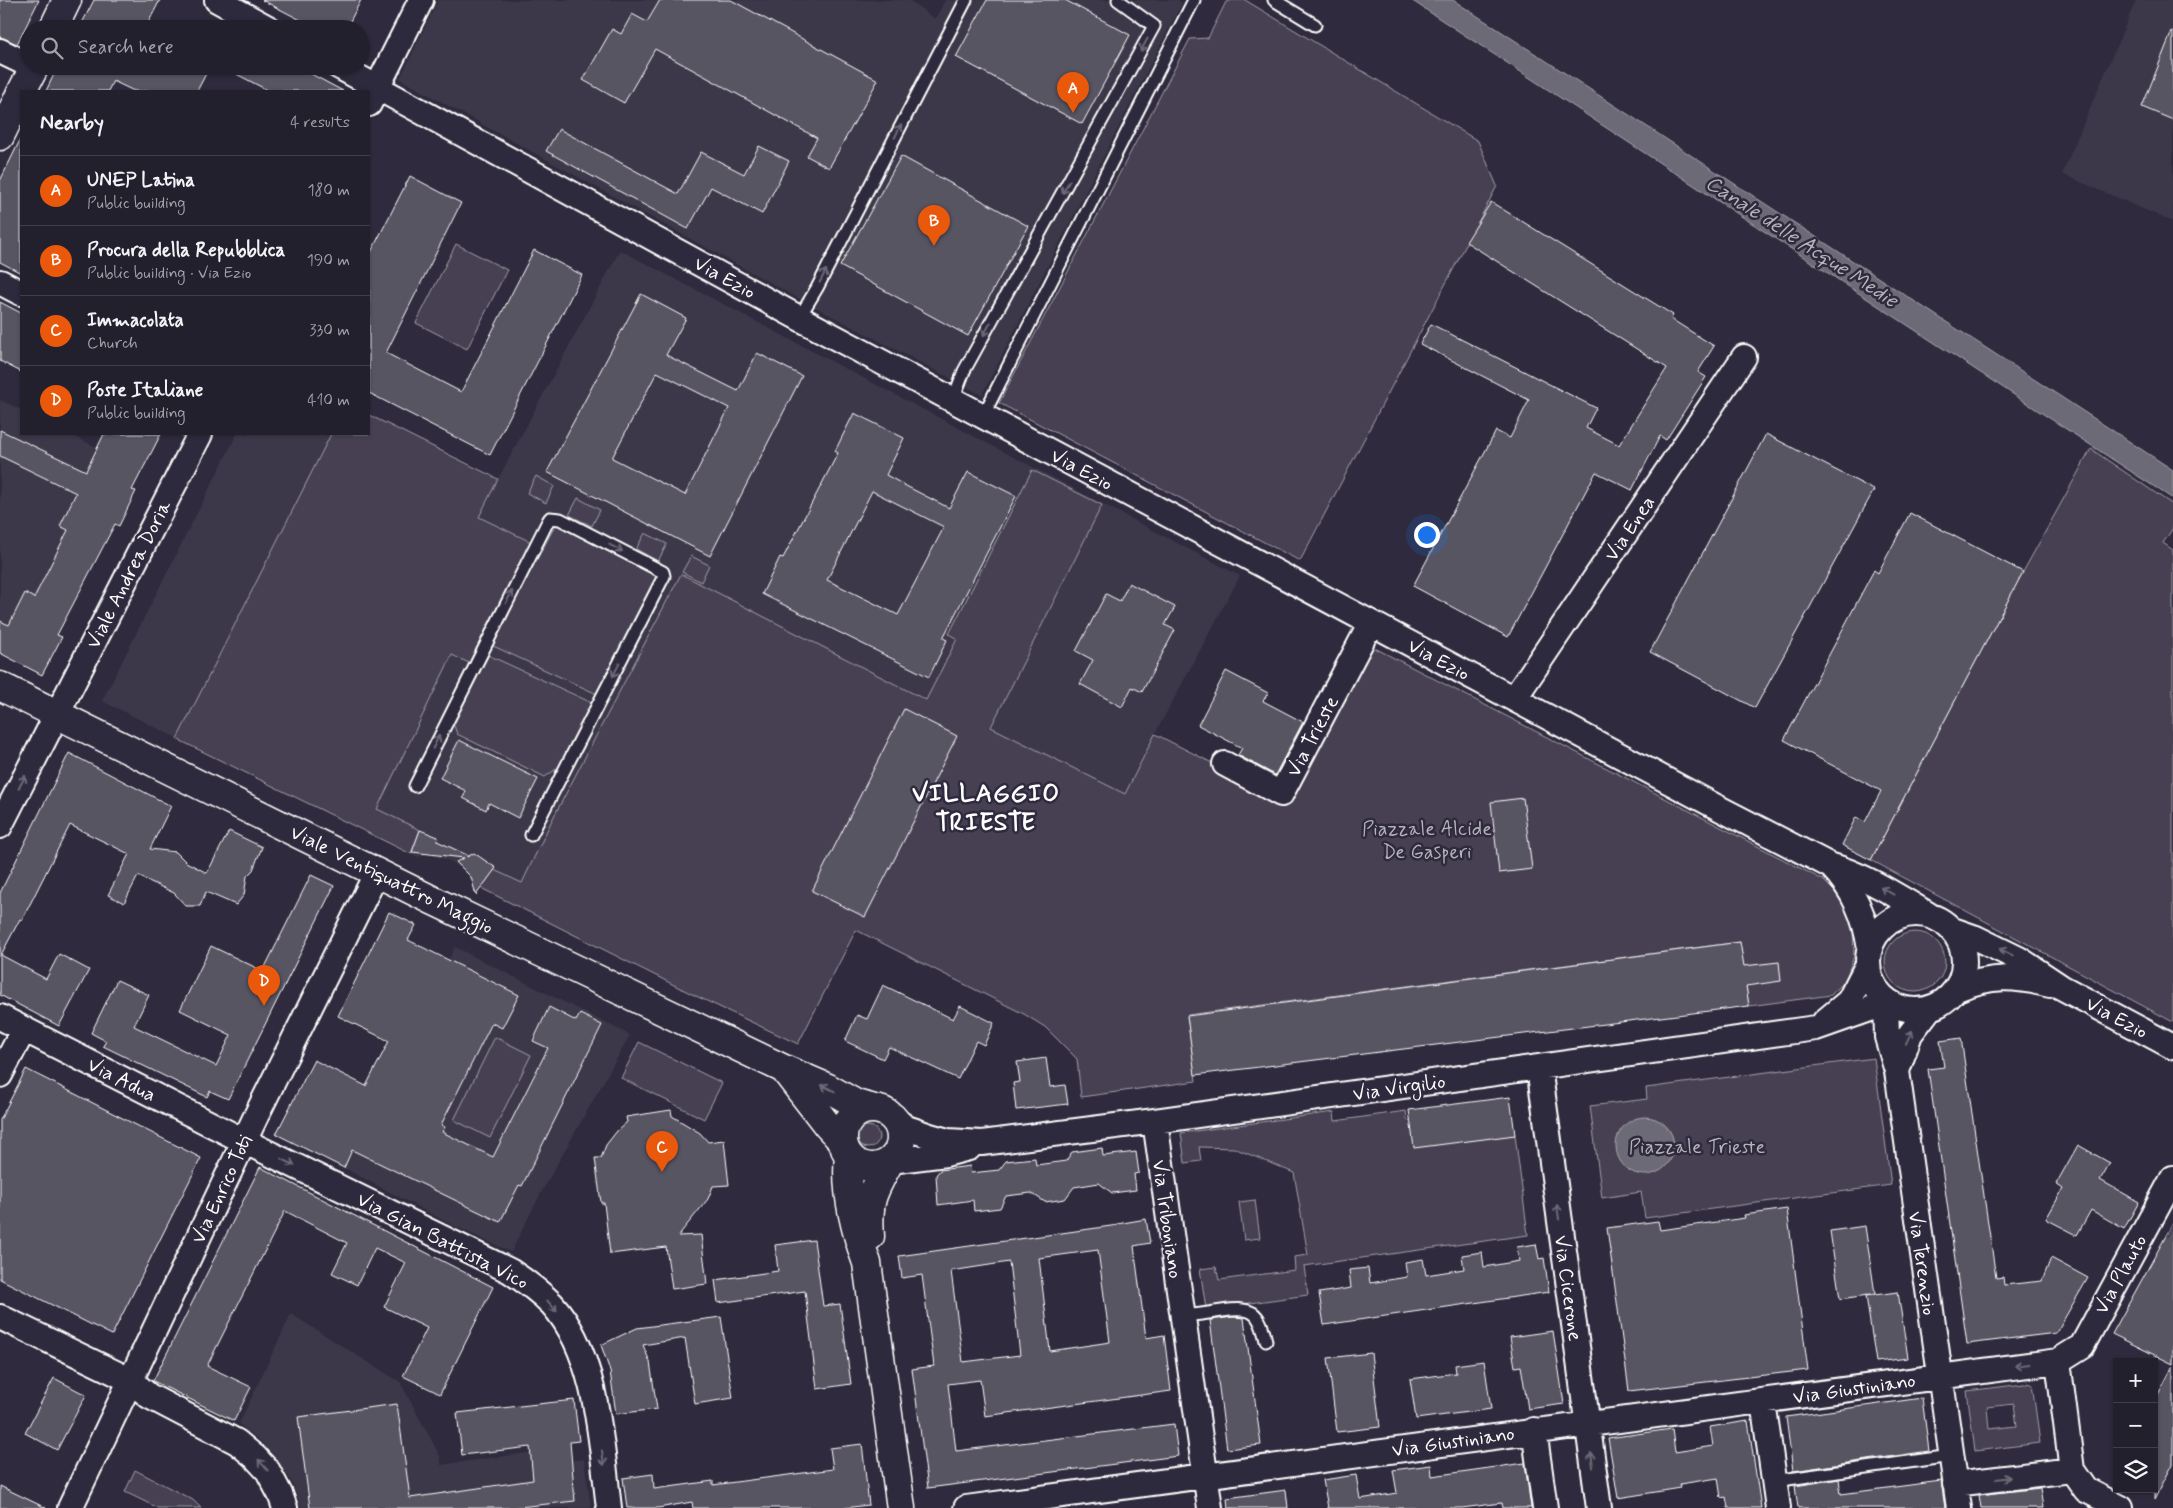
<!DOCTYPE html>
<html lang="en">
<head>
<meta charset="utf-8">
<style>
	:root { --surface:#23202e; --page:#2f2d3a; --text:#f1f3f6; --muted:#a3a3aa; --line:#403e4a; --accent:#ea580c }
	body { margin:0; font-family:Mynerve,sans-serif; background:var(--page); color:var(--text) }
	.controls { position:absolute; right:15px; bottom:15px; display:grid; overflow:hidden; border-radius:0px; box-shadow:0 1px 4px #0004 }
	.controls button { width:45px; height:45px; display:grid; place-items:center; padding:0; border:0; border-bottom:1px solid var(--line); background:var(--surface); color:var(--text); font:25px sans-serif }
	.you { position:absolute; left:1426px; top:534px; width:18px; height:18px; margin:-12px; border:4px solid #fff; border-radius:50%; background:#1a73e8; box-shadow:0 0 0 8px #1a73e833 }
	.badge { display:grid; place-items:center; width:32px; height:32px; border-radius:50%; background:var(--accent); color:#fff; font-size:16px; font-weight:700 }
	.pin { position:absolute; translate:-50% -41px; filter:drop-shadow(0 1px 2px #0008) }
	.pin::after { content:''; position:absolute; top:26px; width:18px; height:15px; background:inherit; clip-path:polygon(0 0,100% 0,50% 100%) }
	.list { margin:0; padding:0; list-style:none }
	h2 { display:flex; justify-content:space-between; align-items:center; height:65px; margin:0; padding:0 20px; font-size:21px }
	h2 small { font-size:16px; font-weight:400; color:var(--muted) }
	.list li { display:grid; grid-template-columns:32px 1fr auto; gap:15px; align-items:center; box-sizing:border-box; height:70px; padding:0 20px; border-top:1px solid var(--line) }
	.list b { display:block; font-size:19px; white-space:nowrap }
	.list p { margin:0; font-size:16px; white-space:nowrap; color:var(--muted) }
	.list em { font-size:16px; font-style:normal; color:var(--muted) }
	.icon { flex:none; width:28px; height:28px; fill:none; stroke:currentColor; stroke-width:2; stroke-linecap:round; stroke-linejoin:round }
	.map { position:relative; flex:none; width:2173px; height:1508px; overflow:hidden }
	.search { position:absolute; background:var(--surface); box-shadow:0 1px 4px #0004; left:20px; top:20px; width:350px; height:55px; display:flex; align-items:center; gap:12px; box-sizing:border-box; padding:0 18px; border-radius:28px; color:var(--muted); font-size:19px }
	.panel { position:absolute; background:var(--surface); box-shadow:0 1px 4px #0004; left:20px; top:90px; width:350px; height:345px; border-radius:0px }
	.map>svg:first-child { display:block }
</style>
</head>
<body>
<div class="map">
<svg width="2173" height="1508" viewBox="0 0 2173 1508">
	<rect width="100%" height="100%" fill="#2f2a3d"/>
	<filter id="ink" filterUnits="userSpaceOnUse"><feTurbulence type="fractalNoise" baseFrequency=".02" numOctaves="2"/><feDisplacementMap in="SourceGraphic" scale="10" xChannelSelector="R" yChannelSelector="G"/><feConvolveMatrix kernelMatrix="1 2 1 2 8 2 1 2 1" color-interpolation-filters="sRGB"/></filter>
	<g filter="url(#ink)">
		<path fill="#3c3749" d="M438,0H909L935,19L945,0H1178L1182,3L982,395L794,296L400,79Z
			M2136,0H2173V222L2062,174Z
			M620,250L1240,576L1155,734L1126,794L1024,1014L856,930L798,1044L694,995L473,885L467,872L450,861L428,854L418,857L102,701L237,434H369V415L498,479Z
			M0,400L21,410V434H69L98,448L88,467L136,491L119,526L114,525L57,635L62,637L42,675L0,653Z
			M455,947L630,1035L542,1191L511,1252L452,1225L344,1168Z
			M291,1314L400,1382L440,1456L441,1465L563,1448L565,1461L584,1459L591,1508H301L292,1482L279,1462L264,1444L239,1424Z"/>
		<path fill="#464152" stroke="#a2a0a8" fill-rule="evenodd" d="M1233,0H1245L1478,141L1497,186L1300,561L999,403L1190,39L1208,38L1226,2Z
			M456,244L507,270L467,349L416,323Z
			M369,415L498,479L479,517L531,542L469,663L452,655L377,809L420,830L411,854L177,739L331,434H369Z
			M2091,449L2173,505V528L2163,543L2173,550V1022L1871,860L2023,572Z
			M1032,470L1102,505L991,727L1125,794L1155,734L1285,800L1367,644L1823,880L1836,893L1849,912L1853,930L1854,956L1845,981L1831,995L1749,1006L1740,942L1187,1015L1196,1081L1081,1097L1077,1059L1045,1027L1024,1014L856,930L798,1044L694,995L481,888L494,870L522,883L551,822L681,574L926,700L957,639L949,634Z
			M536,476L554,486L546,503L527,493Z
			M578,498L600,510L592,526L569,515Z
			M556,524L658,576V581L597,694L491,645Z
			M645,533L667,544L658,561L636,549Z
			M691,556L709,565L701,582L682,572Z
			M486,654L592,703L559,767L545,777L457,734L452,720Z
			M1885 962a30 30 0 1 1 60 0a30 30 0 1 1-60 0Z
			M495,1037L531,1055L490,1138L454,1120Z
			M639,1042L722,1083L704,1119L621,1078Z
			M1874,1058L1891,1185L1645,1218L1641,1192L1602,1198L1590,1106L1647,1099L1646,1088Z
			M1406,1111L1407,1120L1515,1135L1528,1235L1304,1266L1308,1295L1206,1309L1200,1269L1216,1267L1219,1280L1295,1270L1294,1257L1308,1255L1294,1173L1234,1148L1199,1147L1201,1161L1185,1163L1181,1133L1334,1112L1335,1121Z
			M857 1137a11 11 0 1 1 22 0a11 11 0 1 1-22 0Z
			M1255,1200L1260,1238L1244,1240L1239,1202Z
			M2032,1383L2040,1443L1975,1451L1967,1391ZM2014,1404L2017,1426L1989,1429L1987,1407Z
			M135,1470L193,1500L201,1508H158L125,1492Z"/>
		<path fill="#6d6a77" stroke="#a7a6ad" d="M1411,0H1453L2173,470V499Z
			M1616 1146a29 29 0 1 1 58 0a29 29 0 1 1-58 0Z"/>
		<path fill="#595564" stroke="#fff" fill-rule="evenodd" d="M0,0H39L17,44L0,37Z
			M94,0H160L145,29H79Z
			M262,0H361L346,29H318Z
			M660,0H731L878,80L829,168L807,156L817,138L655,49L624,103L583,80L612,29L621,34L632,14L647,22Z
			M987,0H1065L1130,35L1082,124L956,57Z
			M2172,31H2173V120L2142,107Z
			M58,66H210L197,91H134L113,81L108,91H46Z
			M221,66H296L343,91H269Z
			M559,129L678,194L701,152L744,174L759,146L789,161L762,214L711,187L688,229L546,151Z
			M21,138V273L0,262V181Z
			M901,156L1028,226L968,336L840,266Z
			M410,176L461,203L386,353L461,392L534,250L582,275L490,455L369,393V256Z
			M1491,202L1673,315L1671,319L1714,346L1698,372L1706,377L1666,440L1660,436L1632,490L1596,472L1508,637L1413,586L1496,431L1510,438L1529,400L1420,344L1431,324L1596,408L1586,428L1619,445L1667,368L1466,242Z
			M641,294L686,318L666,355L738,391L757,353L802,376L710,556L547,472ZM657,372L729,408L685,495L612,458Z
			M0,302L21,313V372L0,361Z
			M854,413L904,438L886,475L906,486L949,508L968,472L1016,496L943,638L947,640L929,677L762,594L780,557L783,558L838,453L835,451ZM872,491L944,527L898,615L827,580Z
			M0,430L86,471L104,434H161L132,490L136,491L119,526L115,524L57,635L62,637L42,675L0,653V621L9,625L25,593L34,598L68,530L60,526L76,493L0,456Z
			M1766,434L1874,490L1755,708L1650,652Z
			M1910,513L2023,572L1871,860L1842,845L1856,817L1865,822L1881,791L1784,740L1874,570L1878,573Z
			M1129,583L1175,607L1165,625L1175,630L1142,692L1132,687L1122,707L1080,684L1093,660L1076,651L1106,594L1120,601Z
			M1226,671L1268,693L1263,701L1303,722L1275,775L1238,755L1242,748L1198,725Z
			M904,709L957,736L865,917L812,891Z
			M459,740L538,779L518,818L489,803L486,810L463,798L466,791L440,778Z
			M69,753L171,806L150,849L176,852L186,862L207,873L229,831L262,847L253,870L247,876L244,895L236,905L206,892L200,906H186L174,893L138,876L124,903L108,895L129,854L70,825L22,920L20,919L1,955L46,979L59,954L89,970L59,1026L0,995V893Z
			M1523,798L1532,869L1499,873L1491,802Z
			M420,830L438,837L437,841L467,855V857L474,853L496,868L476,895L471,877L456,862L464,858L412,852Z
			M311,875L334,886L228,1099L210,1091L207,1097L103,1046L106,1041L91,1033L117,980L149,995L134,1026L216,1066L231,1035L180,1010L211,946L263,971Z
			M389,912L416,925L408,940L519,995L502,1028L492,1023L441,1125L445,1127L442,1132L493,1157L548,1048L533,1041L549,1007L576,1021L580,1014L602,1025L522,1186L519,1185L500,1222L352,1150L344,1168L276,1134L314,1060L366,1086L389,1041L338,1016Z
			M1740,942L1744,966L1779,962L1781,981L1746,986L1749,1006L1195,1075L1187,1016Z
			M883,985L953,1019L960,1006L994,1023L984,1045L976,1041L958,1079L889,1047L883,1059L845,1041L857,1015L867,1019Z
			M1961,1038L1996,1278L2003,1277L2004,1285L2042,1281L2051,1258L2088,1278L2056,1333L1967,1344L1928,1069L1944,1067L1940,1041Z
			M1046,1058L1050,1087L1065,1085L1068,1104L1016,1110L1013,1083L1020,1082L1017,1062Z
			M26,1069L201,1158L112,1335L0,1279V1120Z
			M1510,1097L1515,1135L1414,1148L1409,1110Z
			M671,1110L672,1116L700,1133L708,1142L724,1140L729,1185L713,1186L708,1199L678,1236L701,1235L707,1284L672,1289L666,1247L610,1254L604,1203H601L595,1158H601L606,1145L617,1131L627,1122L626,1117Z
			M2078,1145L2110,1163L2100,1180L2139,1202L2124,1229L2091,1210L2077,1235L2046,1219L2063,1189L2056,1184Z
			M1102,1148L1103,1156L1136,1152L1139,1173L1134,1174L1136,1190L1112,1193L1099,1183L1074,1187L1065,1199L1045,1202L1031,1193L1006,1196L1000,1208L974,1211L973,1200L938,1205L936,1175L940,1170L970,1166L971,1173L999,1170L1006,1161L1035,1158L1036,1165L1066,1161L1072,1152Z
			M260,1167L493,1287L440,1394L403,1376L427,1328L384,1307L406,1263L375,1248L357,1285L332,1273L347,1243L285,1211L207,1366L251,1387L234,1421L153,1381Z
			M1787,1209L1808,1370L1629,1391L1607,1228L1658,1221L1660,1230L1745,1218L1744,1215Z
			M1146,1219L1150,1243L1134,1246L1146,1338L1164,1335L1171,1391L985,1416L980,1380L948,1384L956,1451L1174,1424L1178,1456L928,1488L912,1369L934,1366L922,1275L902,1278L899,1256L1118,1225L1117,1224ZM1098,1250L1110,1342L1050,1351L1039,1258ZM1009,1262L1020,1355L963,1362L951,1271Z
			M2173,1223V1364L2112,1334Z
			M1865,1226L1875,1294L1840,1299L1830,1231Z
			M814,1240L823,1306L840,1304L851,1384L817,1389L805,1291L718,1303L715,1280L778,1271L775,1245Z
			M1536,1244L1539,1259L1544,1258L1549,1292L1324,1325L1319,1293L1351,1288L1349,1270L1368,1268L1370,1283L1407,1277L1405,1262L1423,1259L1426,1275L1464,1269L1462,1255L1482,1252L1484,1267L1519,1261L1517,1247Z
			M1898,1292L1908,1358L1876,1362L1866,1296Z
			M721,1317L733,1398L695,1404L685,1338L643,1345L650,1362L657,1409L616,1414L610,1371L601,1345L637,1328Z
			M1233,1317L1244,1318L1261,1445L1227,1449L1210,1320Z
			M1553,1331L1564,1404L1528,1409L1521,1366L1515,1367L1510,1337Z
			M1371,1353L1380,1427L1337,1432L1328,1358Z
			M1484,1361L1491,1409L1416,1419L1410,1379L1456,1373L1455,1365Z
			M2173,1366V1464L2154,1500V1402Z
			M54,1378L86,1395L57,1450L25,1433Z
			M1922,1398L1929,1451L1793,1471L1786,1417Z
			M574,1400L579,1441L570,1442L575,1501L510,1508H310L298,1417L397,1404L410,1498L533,1480L530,1447L462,1455L457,1413Z
			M1748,1421L1761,1508H1728L1726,1497L1721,1498L1718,1478L1680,1484L1681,1488L1618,1498L1608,1438L1672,1429L1675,1452L1713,1446L1710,1427Z
			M862,1444L869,1505L844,1508H693L692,1502L658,1508H627L623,1478L653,1474L654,1489L713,1481V1485L833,1469L830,1448Z
			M1525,1463L1531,1508H1502L1501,1503L1462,1508H1328L1323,1480L1356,1475L1360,1499L1397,1493L1393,1470L1431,1465L1432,1476Z
			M1839,1479L1841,1494L1941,1481L1945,1508H1798L1795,1486Z
			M0,1486L46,1508H0Z
			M2040,1488L2043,1508H1981L1979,1495Z
			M1286,1490L1288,1508H1228L1227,1498Z"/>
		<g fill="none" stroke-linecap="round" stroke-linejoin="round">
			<path stroke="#443f50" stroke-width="24" stroke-dasharray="24 12" stroke-linecap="butt" d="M2171,1226L2173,1227"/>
			<defs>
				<path id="lane" d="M1274,0L1315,25
					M799,318L817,288L966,0
					M953,400L964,371L1154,26L1118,0
					M983,416L1194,0
					M415,786L548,521L550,518L560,519L659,570L663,572L664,576L531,835
					M1182,1316C1195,1315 1209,1313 1222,1311C1252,1307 1259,1310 1266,1341
					M1774,1481L1951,1456"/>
				<path id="street" d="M217,0L270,29
					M0,51L29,65
					M338,66L799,318L1713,805L1829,865C1865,875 1897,896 1929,915
					M369,104L421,0
					M0,282L21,293
					M1514,699L1744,357
					M1225,764L1281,794L1371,623
					M0,826L200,434
					M1831,866C1854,890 1865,916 1870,949
					M1868 962a48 48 0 1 1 96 0a48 48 0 1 1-96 0Z
					M1953,930L1976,938L2019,959L2061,987L2173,1047
					M1957,989C1991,975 2014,976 2050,985
					M1886,1000L1887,1037L1897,1071L1959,1508
					M0,1017L244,1141L510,1271C525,1281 539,1291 552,1304C598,1355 601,1443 609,1508
					M1825,1021L1849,1001L1868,964
					M1539,1067L1599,1508
					M1897,1071L1910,1034L1930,1008
					M0,1075L24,1029
					M895,1120L907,1128L930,1136L948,1141L982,1143L1155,1121L1816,1028L1873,1008L1886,1000
					M1155,1121L1210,1508
					M890,1161L946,1154L969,1148
					M0,1317L130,1380L149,1396L237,1442L255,1457L268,1471L280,1494L285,1508
					M2058,1361L2082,1346L2173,1178
					M1763,1401L1778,1508
					M1534,1430L1545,1508
					M2072,1470L2086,1490L2121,1508
					M70,1508L257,1114L377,872
					M966,1508L2058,1361L2072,1470L1955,1484"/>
				<path id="secondary" d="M53,29L67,0
					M22,91L35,66
					M0,136L21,93
					M0,686L432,900L784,1069L826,1087L856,1104L871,1108
					M787,1073L828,1126L843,1142
					M843 1138a29 29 0 1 1 58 0a29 29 0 1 1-58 0Z
					M849,1156C845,1191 855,1230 867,1263L901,1508
					M870,1236C867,1201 873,1191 890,1161"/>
			</defs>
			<use href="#lane" stroke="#fff" stroke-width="15"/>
			<use href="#street" stroke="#fff" stroke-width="28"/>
			<use href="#secondary" stroke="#fff" stroke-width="31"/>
			<use href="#lane" stroke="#2f2a3d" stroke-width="11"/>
			<use href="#street" stroke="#2f2a3d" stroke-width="24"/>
			<use href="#secondary" stroke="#2f2a3d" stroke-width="28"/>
		</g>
		<defs><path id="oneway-shaft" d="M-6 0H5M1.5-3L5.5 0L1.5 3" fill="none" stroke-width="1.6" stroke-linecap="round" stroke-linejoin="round" transform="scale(1.25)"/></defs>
		<g stroke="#6d6a77">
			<use href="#oneway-shaft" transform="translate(1144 45) rotate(119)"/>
			<use href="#oneway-shaft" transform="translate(898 131) rotate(-63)"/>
			<use href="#oneway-shaft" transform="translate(1066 187) rotate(119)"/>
			<use href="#oneway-shaft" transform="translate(823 276) rotate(-63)"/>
			<use href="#oneway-shaft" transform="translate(987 329) rotate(119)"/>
			<use href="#oneway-shaft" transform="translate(616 548) rotate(27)"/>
			<use href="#oneway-shaft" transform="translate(509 597) rotate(-63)"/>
			<use href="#oneway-shaft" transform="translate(616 670) rotate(118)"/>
			<use href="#oneway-shaft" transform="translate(436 742) rotate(-64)"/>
			<use href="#oneway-shaft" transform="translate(22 782) rotate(-63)"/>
			<use href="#oneway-shaft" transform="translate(1887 891) rotate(-151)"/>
			<use href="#oneway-shaft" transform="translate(2006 952) rotate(-154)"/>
			<use href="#oneway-shaft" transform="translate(1909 1037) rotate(-65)"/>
			<use href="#oneway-shaft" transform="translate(828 1088) rotate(-154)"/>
			<use href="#oneway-shaft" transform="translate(288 1162) rotate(26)"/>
			<use href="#oneway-shaft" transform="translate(1558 1212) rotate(-98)"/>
			<use href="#oneway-shaft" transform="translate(552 1306) rotate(49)"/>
			<use href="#oneway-shaft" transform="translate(2022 1365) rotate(172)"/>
			<use href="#oneway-shaft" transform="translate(603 1458) rotate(82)"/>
			<use href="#oneway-shaft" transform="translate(1592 1460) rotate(-98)"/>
			<use href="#oneway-shaft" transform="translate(263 1465) rotate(-131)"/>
			<use href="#oneway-shaft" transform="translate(2003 1478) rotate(-7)"/>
		</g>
	</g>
	<g text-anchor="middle" stroke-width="5" stroke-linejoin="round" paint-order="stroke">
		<g font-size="20" fill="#fff" stroke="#2f2a3d">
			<text transform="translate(725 277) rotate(29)" y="7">Via Ezio</text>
			<text transform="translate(1082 469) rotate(28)" y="7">Via Ezio</text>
			<text transform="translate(1629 528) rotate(-56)" y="7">Via Enea</text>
			<text transform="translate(128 574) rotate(-63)" y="7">Viale Andrea Doria</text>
			<text transform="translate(1439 659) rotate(28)" y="7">Via Ezio</text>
			<text transform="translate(1312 736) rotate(-62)" y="7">Via Trieste</text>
			<text transform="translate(392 879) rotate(26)" y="7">Viale Ventiquattro Maggio</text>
			<text transform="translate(2117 1017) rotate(28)" y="7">Via Ezio</text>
			<text transform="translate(122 1079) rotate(27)" y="7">Via Adua</text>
			<text transform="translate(1399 1087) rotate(-8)" y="7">Via Virgilio</text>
			<text transform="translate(221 1189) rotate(-65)" y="7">Via Enrico Toti</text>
			<text transform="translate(1168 1219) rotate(82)" y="7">Via Triboniano</text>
			<text transform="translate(443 1240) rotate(27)" y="7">Via Gian Battista Vico</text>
			<text transform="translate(1923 1263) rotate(82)" y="7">Via Terenzio</text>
			<text transform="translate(2120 1274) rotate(-61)" y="7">Via Plauto</text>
			<text transform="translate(1569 1288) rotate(82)" y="7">Via Cicerone</text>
			<text transform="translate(1854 1388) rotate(-8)" y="7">Via Giustiniano</text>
			<text transform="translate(1453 1441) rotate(-8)" y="7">Via Giustiniano</text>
		</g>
		<g font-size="20" fill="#b5b3ba" stroke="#2f2a3d">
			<text x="1427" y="835">Piazzale Alcide<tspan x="1427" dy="23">De Gasperi</tspan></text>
			<text x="1697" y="1153">Piazzale Trieste</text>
		</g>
		<g font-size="21" font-style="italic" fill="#b6b4bb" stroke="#2f2a3d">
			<text transform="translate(1802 241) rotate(33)" y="7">Canale delle Acque Medie</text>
		</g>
		<g font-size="25" font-weight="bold" letter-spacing="1" fill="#fff" stroke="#2f2a3d">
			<text x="986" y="801">VILLAGGIO<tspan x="986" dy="29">TRIESTE</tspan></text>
		</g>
	</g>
</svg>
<div class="controls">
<button>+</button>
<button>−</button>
<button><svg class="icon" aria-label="layers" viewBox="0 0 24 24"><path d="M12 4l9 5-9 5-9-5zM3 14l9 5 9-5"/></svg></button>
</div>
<div class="you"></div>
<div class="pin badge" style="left:1073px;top:113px">A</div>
<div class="pin badge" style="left:934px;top:246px">B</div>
<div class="pin badge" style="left:662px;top:1172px">C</div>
<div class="pin badge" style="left:264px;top:1006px">D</div>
<div class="search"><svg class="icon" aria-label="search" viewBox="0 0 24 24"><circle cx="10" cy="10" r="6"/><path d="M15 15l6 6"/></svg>Search here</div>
<section class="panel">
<h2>Nearby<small>4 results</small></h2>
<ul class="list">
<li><span class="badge">A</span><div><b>UNEP Latina</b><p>Public building</p></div><em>180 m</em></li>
<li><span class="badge">B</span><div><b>Procura della Repubblica</b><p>Public building · Via Ezio</p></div><em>190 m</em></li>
<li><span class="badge">C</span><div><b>Immacolata</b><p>Church</p></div><em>330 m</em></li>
<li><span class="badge">D</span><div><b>Poste Italiane</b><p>Public building</p></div><em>410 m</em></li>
</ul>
</section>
</div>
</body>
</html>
